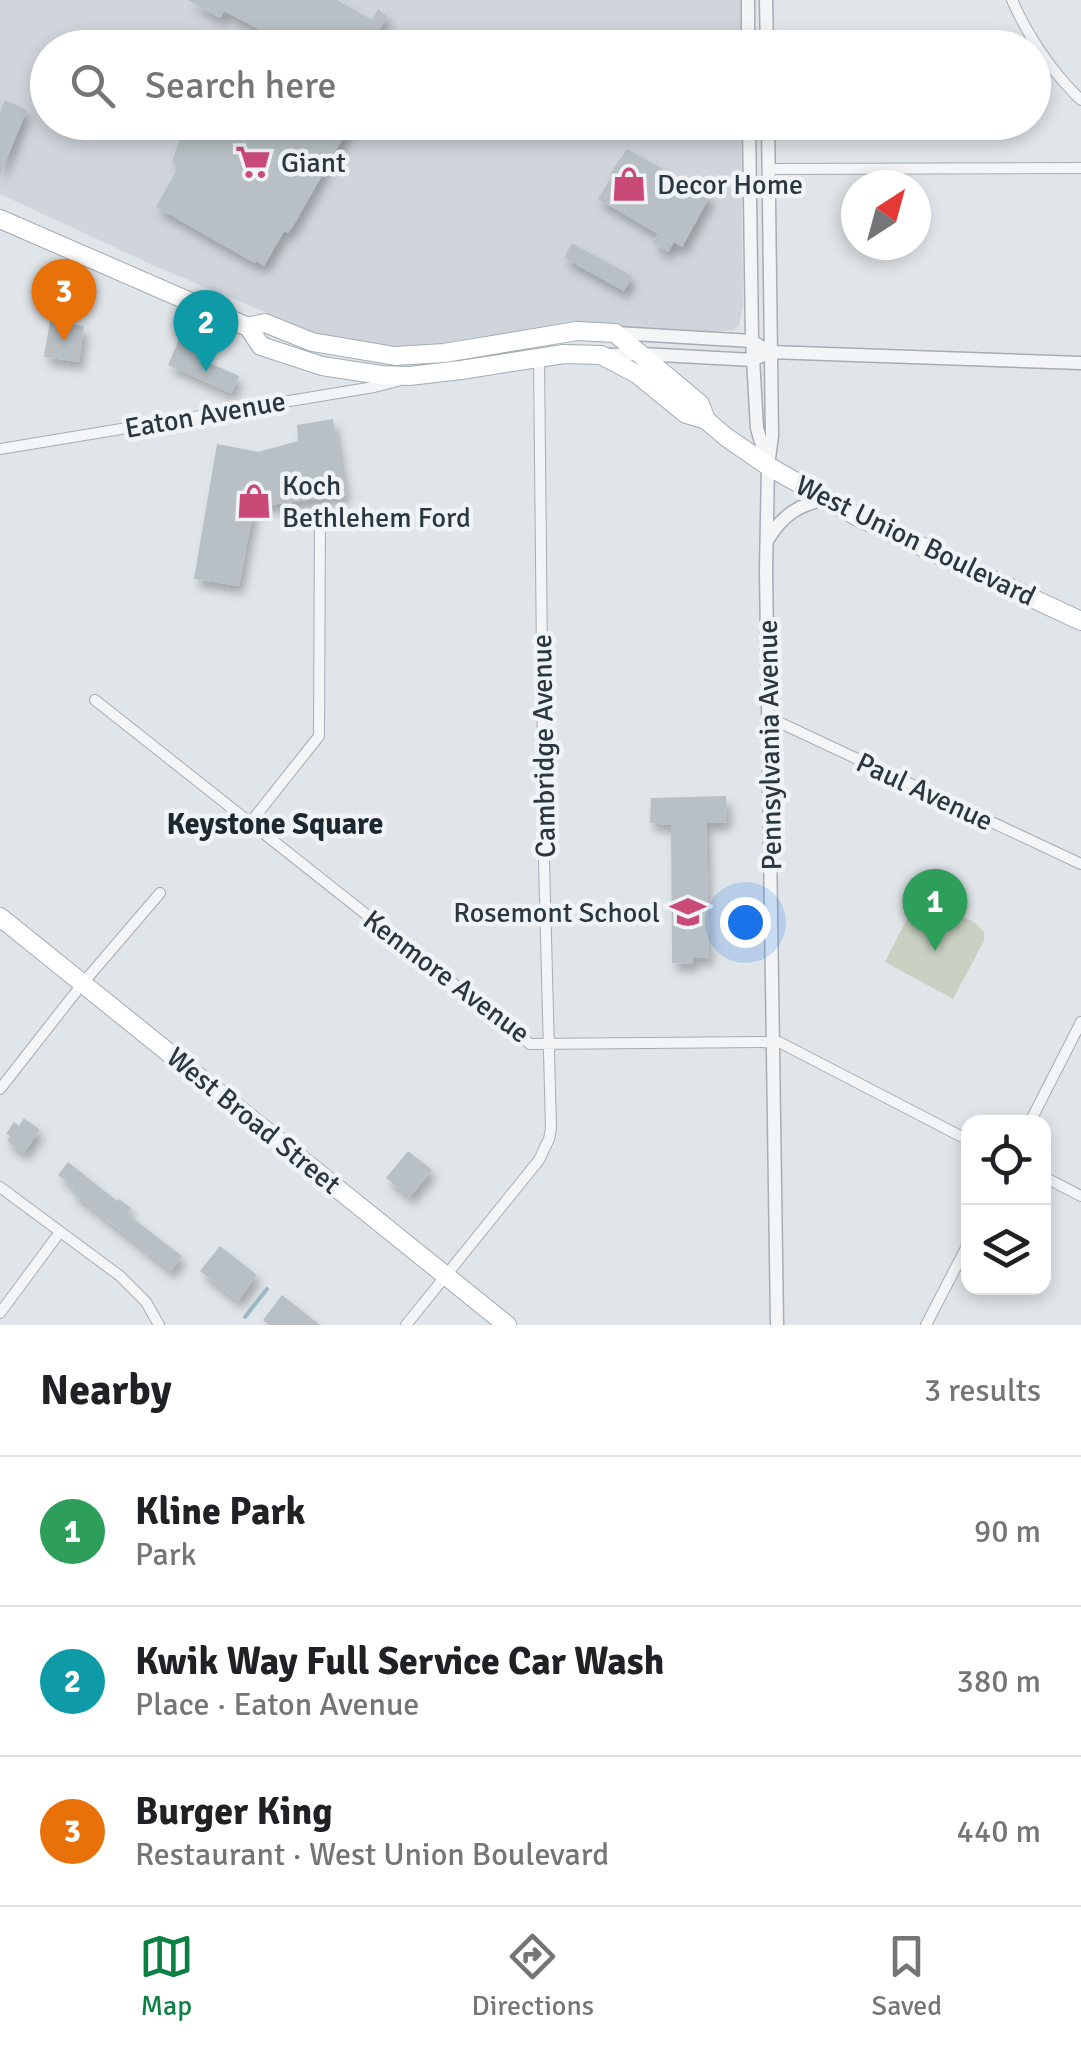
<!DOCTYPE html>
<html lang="en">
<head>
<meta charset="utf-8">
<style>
	:root { --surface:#fff; --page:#f6f6f6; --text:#202124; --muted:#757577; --line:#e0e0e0; --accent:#0b8043 }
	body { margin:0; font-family:Signika,sans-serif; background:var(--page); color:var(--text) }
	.controls { position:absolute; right:30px; bottom:30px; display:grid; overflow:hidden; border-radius:20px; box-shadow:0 5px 15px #0003 }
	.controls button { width:90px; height:90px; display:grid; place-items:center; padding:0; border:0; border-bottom:2px solid var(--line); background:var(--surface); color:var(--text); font:50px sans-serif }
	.compass { position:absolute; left:841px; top:170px; width:90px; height:90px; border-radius:50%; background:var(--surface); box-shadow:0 5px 15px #0003; rotate:36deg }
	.you { position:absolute; left:745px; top:922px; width:35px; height:35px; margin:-25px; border:8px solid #fff; border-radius:50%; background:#1a73e8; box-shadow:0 0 0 15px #1a73e833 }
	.badge { display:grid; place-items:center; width:65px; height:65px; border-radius:50%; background:var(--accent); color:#fff; font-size:32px; font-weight:700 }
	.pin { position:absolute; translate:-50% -82px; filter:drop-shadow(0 2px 5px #0008) }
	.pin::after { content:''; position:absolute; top:52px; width:35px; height:30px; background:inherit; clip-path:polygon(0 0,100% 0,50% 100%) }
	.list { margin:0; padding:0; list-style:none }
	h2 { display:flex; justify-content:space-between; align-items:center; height:130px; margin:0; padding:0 40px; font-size:42px }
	h2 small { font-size:32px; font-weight:400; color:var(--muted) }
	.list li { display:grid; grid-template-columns:65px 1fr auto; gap:30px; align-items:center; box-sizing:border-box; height:150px; padding:0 40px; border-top:2px solid var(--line) }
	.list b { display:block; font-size:38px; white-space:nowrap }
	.list p { margin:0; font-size:32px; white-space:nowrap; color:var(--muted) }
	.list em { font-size:32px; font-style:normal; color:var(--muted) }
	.icon { flex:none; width:55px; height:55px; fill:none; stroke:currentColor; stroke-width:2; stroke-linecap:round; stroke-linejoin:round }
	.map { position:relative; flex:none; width:1081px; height:1325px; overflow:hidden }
	.search { position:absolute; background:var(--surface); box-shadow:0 5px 15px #0003; left:30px; right:30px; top:30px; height:110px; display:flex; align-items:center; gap:25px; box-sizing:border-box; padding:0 35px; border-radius:55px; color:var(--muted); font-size:38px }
	.sheet { height:580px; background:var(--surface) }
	nav { display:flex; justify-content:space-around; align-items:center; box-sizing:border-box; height:140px; border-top:2px solid var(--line); background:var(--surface); font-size:28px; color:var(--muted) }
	nav a { display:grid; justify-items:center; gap:5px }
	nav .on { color:var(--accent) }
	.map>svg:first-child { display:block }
</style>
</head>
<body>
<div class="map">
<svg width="1081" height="1325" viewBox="0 0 1081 1325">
	<defs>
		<filter id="shadow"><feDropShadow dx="4.5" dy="8" stdDeviation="5" flood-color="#0004"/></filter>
	</defs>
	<rect width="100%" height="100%" fill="#e0e5e9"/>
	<path fill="#cfd5db" d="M0,0H741V47L48,48V122L741,123L743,305L739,326L733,330L715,332L577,325L530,329L432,346L392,349L334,341L157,267L0,194Z"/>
	<path fill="#c9d2c2" d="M919,895L976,923L984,933V941L953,999L885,962Z"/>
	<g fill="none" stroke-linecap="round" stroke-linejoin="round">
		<path stroke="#9dbac7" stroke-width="4" d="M245,1317L267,1289"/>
	</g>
	<path fill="#b8c0c5" filter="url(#shadow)" d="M188,0H337L372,20L378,9L387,16L369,48H258L266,33L224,11L220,18Z
		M5,100L27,110L0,175V112Z
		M201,122H352L295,223L288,233L284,231L264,266L256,261L255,263L156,207L178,168L172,161L180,140Z
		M627,149L710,196L682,247L674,242L668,252L653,243L658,234L598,199L612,176L610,174Z
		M572,243L632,276L624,291L564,258Z
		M50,321L84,326L79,362L44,357Z
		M182,332L203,342L196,357L239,376L231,393L168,365Z
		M333,419L346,495L254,507L239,586L194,579L217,444L258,452L298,441L297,425Z
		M726,796L727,822L706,823L709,958L693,957V964L672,963L671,825L650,823L651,798Z
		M24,1118L40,1130L24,1153L7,1141L10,1136L6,1134L14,1122L19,1126Z
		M408,1151L432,1170L410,1197L386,1178Z
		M68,1162L117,1201L119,1199L131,1208L127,1214L182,1256L171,1271L72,1192L75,1188L58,1175Z
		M220,1246L257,1275L238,1301L200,1271Z
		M282,1295L320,1325H269L263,1320Z"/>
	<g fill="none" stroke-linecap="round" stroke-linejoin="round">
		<defs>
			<path id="minor" d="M1012,0C1029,38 1051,71 1081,100
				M768,169L1081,168
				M0,449L374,387L398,381
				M95,700L530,1044L779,1042L968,1140
				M770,718L1081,864
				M250,823L319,736L320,511
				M0,1089L83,983L160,893
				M1030,1122L1081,1022
				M1044,1177L1081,1196
				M0,1187L120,1276L146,1302L159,1325
				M0,1313L60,1232
				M406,1325L539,1160L549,1139L551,1128L544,861L539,357
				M926,1325L968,1244"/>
			<path id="tertiary" d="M748,0V48
				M766,0L767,48
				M749,122L752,341L757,428L766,459
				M768,122L772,436L768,466L766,571L777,1325
				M616,333L752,341L760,346
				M606,355L642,354L753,360L770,352L1081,363
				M768,539C783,515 799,504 827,499"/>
			<path id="primary" d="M0,219L248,327L261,346L322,366L381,375L409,376L461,370L564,354L601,355L637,374L686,414L706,420L726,437L768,466L858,517L1081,621
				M248,327L265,323L312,342L395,356L444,353L577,331L615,333L700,404L706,420
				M0,917L507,1325"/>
		</defs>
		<use href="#minor" stroke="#a6adb3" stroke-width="12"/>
		<use href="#tertiary" stroke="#a6adb3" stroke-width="15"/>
		<use href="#primary" stroke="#a0acb4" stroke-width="20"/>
		<use href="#minor" stroke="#f3f5f7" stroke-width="10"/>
		<use href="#tertiary" stroke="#f3f5f7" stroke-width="12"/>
		<use href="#primary" stroke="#fff" stroke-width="18"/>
	</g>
	<defs>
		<symbol id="supermarket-bare" viewBox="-9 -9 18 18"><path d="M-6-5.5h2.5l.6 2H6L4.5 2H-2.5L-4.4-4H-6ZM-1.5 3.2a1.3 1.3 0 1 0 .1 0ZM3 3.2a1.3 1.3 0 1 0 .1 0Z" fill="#c94a77" stroke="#f0f4f6" stroke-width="2.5" paint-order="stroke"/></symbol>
		<symbol id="shop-bare" viewBox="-9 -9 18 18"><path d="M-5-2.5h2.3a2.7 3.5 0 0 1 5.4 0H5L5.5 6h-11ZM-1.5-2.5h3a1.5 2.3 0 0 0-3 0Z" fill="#c94a77" stroke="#f0f4f6" stroke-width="2.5" paint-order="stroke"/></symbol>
		<symbol id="school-bare" viewBox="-9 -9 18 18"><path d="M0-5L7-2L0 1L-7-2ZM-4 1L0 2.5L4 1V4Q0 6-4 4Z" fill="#c94a77" stroke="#f0f4f6" stroke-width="2.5" paint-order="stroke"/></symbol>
	</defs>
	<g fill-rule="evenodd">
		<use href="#supermarket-bare" x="228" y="137" width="50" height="50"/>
		<use href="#shop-bare" x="604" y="159" width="50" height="50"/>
		<use href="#shop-bare" x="229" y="476" width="50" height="50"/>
		<use href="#school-bare" x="663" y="887" width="50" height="50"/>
	</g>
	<g text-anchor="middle" stroke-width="9" stroke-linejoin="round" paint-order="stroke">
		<g font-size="28" fill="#2a3640" stroke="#f0f4f6" text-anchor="start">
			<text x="281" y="172">Giant</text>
			<text x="657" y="194">Decor Home</text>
			<text x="282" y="495">Koch<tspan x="282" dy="32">Bethlehem Ford</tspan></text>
			<text x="660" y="922" text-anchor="end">Rosemont School</text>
		</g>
		<g font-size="28" fill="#2a3640" stroke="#f0f4f6">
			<text transform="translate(205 414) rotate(-10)" y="10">Eaton Avenue</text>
			<text transform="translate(916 540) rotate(26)" y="10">West Union Boulevard</text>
			<text transform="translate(769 745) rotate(-91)" y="10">Pennsylvania Avenue</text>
			<text transform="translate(543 746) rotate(-91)" y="10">Cambridge Avenue</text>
			<text transform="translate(925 791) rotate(25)" y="10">Paul Avenue</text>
			<text transform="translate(447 976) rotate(37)" y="10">Kenmore Avenue</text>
			<text transform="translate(254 1120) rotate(39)" y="10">West Broad Street</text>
		</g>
		<g font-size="30" font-weight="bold" fill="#1c2730" stroke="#f0f4f6">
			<text x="275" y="834">Keystone Square</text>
		</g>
	</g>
</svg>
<div class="controls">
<button><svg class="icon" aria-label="locate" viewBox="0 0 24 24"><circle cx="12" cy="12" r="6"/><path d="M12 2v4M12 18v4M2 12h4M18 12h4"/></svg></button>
<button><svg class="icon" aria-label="layers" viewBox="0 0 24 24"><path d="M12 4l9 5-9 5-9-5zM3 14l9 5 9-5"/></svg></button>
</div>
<svg class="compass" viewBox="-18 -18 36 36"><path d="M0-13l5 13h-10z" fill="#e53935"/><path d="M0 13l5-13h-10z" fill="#757577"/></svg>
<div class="you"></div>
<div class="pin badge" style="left:935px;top:951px;background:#2e9e5b">1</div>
<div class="pin badge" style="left:206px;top:372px;background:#0f9aa8">2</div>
<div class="pin badge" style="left:64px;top:341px;background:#e8710a">3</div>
<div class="search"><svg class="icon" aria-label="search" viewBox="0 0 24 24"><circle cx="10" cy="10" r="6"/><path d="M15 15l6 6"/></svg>Search here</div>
</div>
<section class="sheet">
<h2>Nearby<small>3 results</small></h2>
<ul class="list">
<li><span class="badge" style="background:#2e9e5b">1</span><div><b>Kline Park</b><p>Park</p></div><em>90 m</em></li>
<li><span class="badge" style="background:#0f9aa8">2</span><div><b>Kwik Way Full Service Car Wash</b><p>Place · Eaton Avenue</p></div><em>380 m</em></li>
<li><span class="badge" style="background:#e8710a">3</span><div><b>Burger King</b><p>Restaurant · West Union Boulevard</p></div><em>440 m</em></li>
</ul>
</section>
<nav>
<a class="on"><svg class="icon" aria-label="map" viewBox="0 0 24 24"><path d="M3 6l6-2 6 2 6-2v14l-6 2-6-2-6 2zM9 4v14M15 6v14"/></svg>Map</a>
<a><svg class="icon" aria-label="directions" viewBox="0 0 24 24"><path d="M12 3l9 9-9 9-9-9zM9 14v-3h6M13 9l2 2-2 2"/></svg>Directions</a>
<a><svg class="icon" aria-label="saved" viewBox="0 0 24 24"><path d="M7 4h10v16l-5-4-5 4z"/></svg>Saved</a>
</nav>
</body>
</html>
